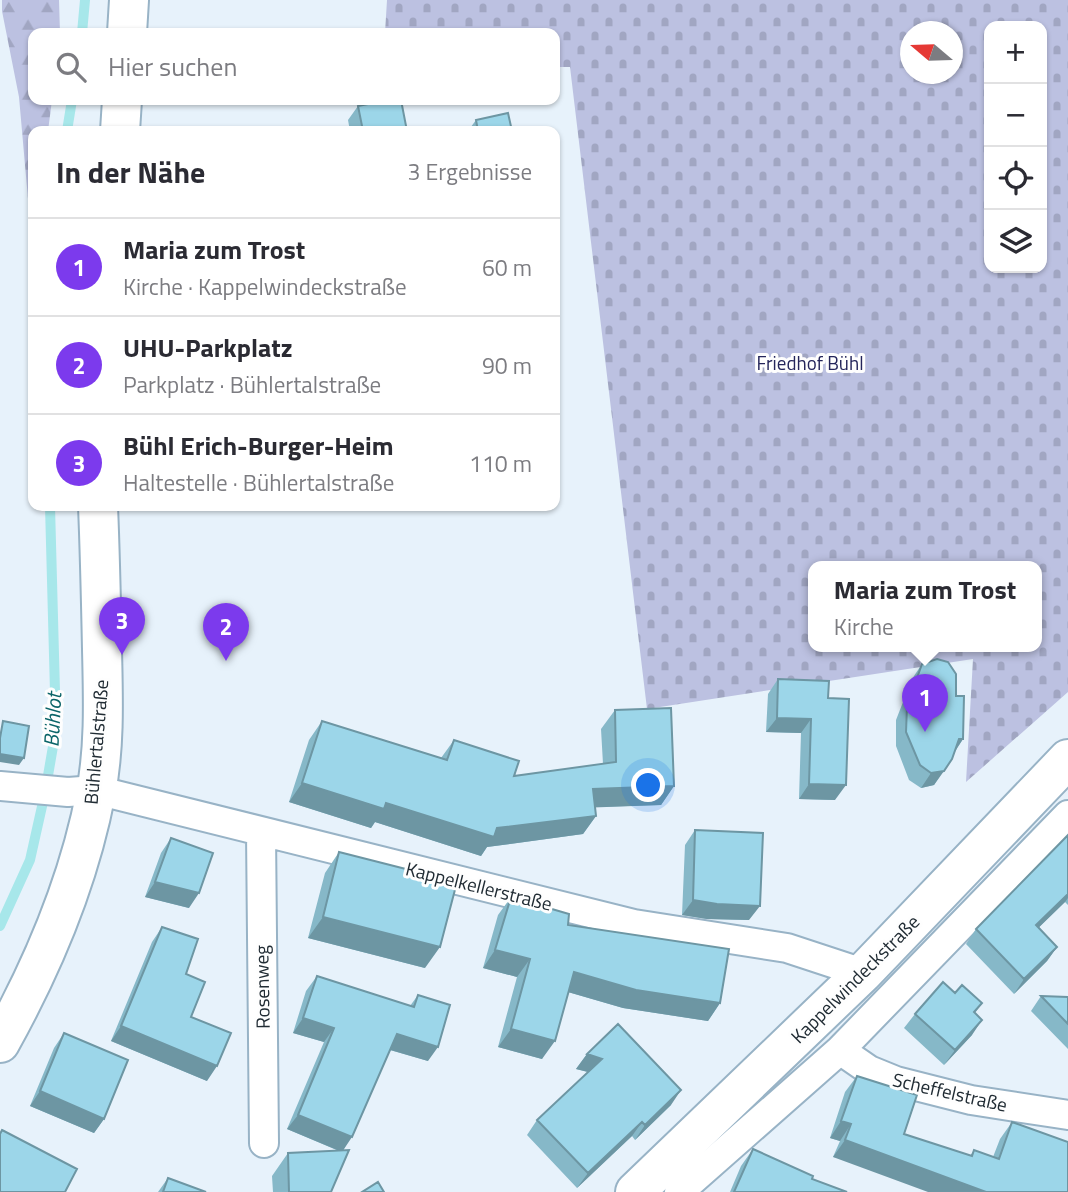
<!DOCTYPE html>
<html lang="de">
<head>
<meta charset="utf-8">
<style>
	:root { --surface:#fff; --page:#f7f7f7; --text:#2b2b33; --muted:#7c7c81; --line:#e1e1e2; --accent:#7c3aed }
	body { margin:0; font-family:"Titillium Web",sans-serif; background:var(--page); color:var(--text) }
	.controls { position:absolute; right:21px; top:21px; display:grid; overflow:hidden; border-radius:14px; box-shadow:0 2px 5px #0004 }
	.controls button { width:63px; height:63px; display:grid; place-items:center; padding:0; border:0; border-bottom:2px solid var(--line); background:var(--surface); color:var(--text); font:35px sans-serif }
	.compass { position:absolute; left:900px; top:21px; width:63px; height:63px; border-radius:50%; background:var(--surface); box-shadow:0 2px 5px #0004; rotate:289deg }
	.you { position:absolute; left:649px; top:786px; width:24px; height:24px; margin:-18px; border:5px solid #fff; border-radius:50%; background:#1a73e8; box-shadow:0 0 0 10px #1a73e833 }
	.badge { display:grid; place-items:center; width:46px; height:46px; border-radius:50%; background:var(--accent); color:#fff; font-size:23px; font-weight:700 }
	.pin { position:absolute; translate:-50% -58px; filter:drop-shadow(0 2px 4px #0008) }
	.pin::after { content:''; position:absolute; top:37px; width:24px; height:21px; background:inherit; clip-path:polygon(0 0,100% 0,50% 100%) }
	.popup { position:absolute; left:808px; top:561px; width:234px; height:91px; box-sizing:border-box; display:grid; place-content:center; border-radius:14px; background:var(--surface); filter:drop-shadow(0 2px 5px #0005); font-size:23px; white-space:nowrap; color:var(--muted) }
	.popup b { font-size:26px; color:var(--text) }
	.popup::after { content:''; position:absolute; left:50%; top:100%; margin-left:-14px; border:14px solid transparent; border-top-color:var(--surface) }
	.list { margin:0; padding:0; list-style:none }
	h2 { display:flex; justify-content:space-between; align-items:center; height:91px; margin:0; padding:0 28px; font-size:30px }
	h2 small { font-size:23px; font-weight:400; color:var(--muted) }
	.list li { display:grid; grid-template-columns:46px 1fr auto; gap:21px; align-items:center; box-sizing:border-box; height:98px; padding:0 28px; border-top:2px solid var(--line) }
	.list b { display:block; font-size:26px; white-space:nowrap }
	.list p { margin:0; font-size:23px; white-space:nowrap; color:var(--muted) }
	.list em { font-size:23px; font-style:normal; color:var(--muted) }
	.icon { flex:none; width:38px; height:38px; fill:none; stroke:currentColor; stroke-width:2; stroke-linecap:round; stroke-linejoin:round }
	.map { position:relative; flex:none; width:1068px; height:1192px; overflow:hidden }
	.search { position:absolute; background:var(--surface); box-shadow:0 2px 5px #0004; left:28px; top:28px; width:532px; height:77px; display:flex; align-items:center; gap:18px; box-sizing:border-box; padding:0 24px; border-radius:14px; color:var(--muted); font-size:26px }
	.panel { position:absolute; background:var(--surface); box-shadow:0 2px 5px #0004; left:28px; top:126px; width:532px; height:385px; border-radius:14px }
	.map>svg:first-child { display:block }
</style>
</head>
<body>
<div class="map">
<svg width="1068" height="1192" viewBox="0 0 1068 1192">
	<defs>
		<pattern id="forest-firs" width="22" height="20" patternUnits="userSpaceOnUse" patternTransform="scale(1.75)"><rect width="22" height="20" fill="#bcc1e1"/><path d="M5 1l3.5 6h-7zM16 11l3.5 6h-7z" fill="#a1a6c2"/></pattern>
		<pattern id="cemetery-stones" width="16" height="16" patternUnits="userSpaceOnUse" patternTransform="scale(1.75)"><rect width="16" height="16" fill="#bcc1e1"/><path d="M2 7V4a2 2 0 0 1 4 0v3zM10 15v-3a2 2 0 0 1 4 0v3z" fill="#a1a6c2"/></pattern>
	</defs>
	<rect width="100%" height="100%" fill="#e7f2fb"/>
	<path fill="url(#forest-firs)" d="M2,0H59L60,33H33V100H52L48,131H33L32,244L19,97L2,11Z"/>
	<path fill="url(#cemetery-stones)" fill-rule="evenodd" d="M387,0H1068V692L966,782L973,659L647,709L570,67H555V33H385ZM989,26H1042V268H989ZM911,32H953V74H911ZM813,566H1037V646H813Z"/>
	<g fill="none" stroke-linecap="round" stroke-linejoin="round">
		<path stroke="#a7e7ea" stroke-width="10" d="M82,33L85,0
			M67,131L72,100
			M0,926L30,860L45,793L56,729L50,506"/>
		<defs>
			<path id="street" d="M0,786L68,792L96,790L634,924L787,948L863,973
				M261,832L264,1143
				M840,1050L869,1070L896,1081L971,1100L1068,1115
				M679,1192L840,1050L1068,815"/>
			<path id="secondary" d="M127,33L129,0
				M120,131L122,100
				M0,1043C44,964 79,881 96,792C105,745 103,696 102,649C101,601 100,553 98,506
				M635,1192L863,973L1068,759"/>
		</defs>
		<use href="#street" stroke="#98b3c6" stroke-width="32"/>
		<use href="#secondary" stroke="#98b3c6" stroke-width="42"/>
		<use href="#street" stroke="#fff" stroke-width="28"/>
		<use href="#secondary" stroke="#fff" stroke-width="38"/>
	</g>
	<path fill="#86b8c8" d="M358,106L407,131H350L348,120Z
		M476,120L512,131H468Z
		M922,664L956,696L963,739L934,785L921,788L909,780L896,746V720L912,679Z
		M778,679L828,698L835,800L799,799L801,733L766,732L768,694Z
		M615,710L674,786L661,805L595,807L596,816L583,834L487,847L481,856L375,822L371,828L289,802L309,740L322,721L441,758L454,740L514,776L603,764L601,729Z
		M695,830L749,920L707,919L682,915L685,845Z
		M1068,835V905L1065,902L1039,927L1057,947L1047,961L1014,994L966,944L976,929Z
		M171,838L189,908L145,897L161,853Z
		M339,852L425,968L308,938L325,873Z
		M511,897L568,925L720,1003L708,1021L623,1008L568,992L542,1059L498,1047L517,977L483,968L498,915Z
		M162,927L186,974L191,1017L207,1081L111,1041L152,942Z
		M317,976L410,1006L418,995L428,1061L390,1050L343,1151L331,1192H273L272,1176L288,1153L339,1151L287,1129L324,1042L293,1033L306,991Z
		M955,993L982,1003L975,1013L972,1035L944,1065L904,1028L915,1014Z
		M1041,996L1068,997V1049L1031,1011Z
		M64,1033L104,1119L94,1133L30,1106L54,1048Z
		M587,1054L671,1105L635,1140L632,1136L577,1188L527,1135L537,1120L588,1072L576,1069Z
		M857,1076L904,1134L970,1156L974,1150L993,1157L1000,1139L1012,1122L1068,1192L833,1157L840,1141L830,1138L845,1092Z
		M753,1149L812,1179L847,1192H730L741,1166Z
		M168,1178L206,1192H158Z"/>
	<path fill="#6d96a3" d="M777,718L811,719L801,733L766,732Z
		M959,739H963L953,754Z
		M0,754L24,758L19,765L0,762Z
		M944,771L934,785L921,788L931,773Z
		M302,783L497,828L596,816L583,834L487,847L481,856L375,822L371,828L289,802Z
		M809,784L846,785L835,800L799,799Z
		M674,786L661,805L579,808L593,789Z
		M155,882L199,893L189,908L145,897Z
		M1068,894V898L1065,902L1026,940L1036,925Z
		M693,900L760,906L749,920L707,919L682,915Z
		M323,917L440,947L425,968L308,938Z
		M1057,947L1047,961L1014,994L1024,979Z
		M495,950L530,959L517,977L483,968Z
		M574,972L720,1003L708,1021L623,1008L561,990Z
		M303,1018L334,1028L324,1042L293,1033Z
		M982,1020L972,1035L944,1065L955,1050Z
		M121,1026L217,1066L207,1081L111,1041Z
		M511,1029L555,1041L542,1059L498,1047Z
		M397,1034L438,1047L428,1061L387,1049Z
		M587,1054L602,1059L592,1073L576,1069Z
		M681,1090L671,1105L635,1140L645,1125Z
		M40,1091L104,1119L94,1133L30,1106Z
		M298,1115L352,1137L342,1152L287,1129Z
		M841,1121L851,1124L840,1141L830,1138Z
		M642,1122L632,1136L577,1188L588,1173Z
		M845,1140L986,1192H928L833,1157Z"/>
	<path fill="#9cd6e9" stroke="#6d96a3" stroke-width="2" d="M388,100H401L407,131H363L358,106Z
		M508,113L512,131H478L476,120Z
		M937,659L948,662L956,674V696H964L963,739H959L952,759L944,771L931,773L920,765L906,732L907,706L922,664Z
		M778,679L829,681L828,698L849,699L846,785L809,784L811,719L777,718Z
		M671,708L674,786L593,789L596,816L497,828L494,837L386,803L384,809L302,783L322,721L447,760L454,740L519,761L514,776L616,762L615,710Z
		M3,721L29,726L24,758L0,754V738Z
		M695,830L763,833L760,906L717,904L693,900Z
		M1068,835V894L1036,925L1057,947L1024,979L976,929Z
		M171,838L213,853L199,893L155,882Z
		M339,852L457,882L440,947L323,917Z
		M511,897L569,914L568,925L729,949L720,1003L636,990L574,972L555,1041L511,1029L530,959L495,950Z
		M162,927L198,939L186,974L205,982L191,1017L231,1033L217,1066L121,1026Z
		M317,976L414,1007L418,995L450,1005L438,1047L397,1034L352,1137L298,1115L334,1028L303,1018Z
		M943,982L955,993L962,985L982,1003L974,1012L982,1020L955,1050L915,1014Z
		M1041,996L1068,997V1024Z
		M618,1024L681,1090L645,1125L642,1122L588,1173L537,1120L602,1059L587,1054Z
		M64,1033L128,1060L104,1119L40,1091Z
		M857,1076L917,1095L904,1134L972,1156L974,1150L999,1159L1012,1122L1068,1142V1192H986L845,1140L851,1124L841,1121Z
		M2,1130L77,1169L65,1192H0V1134Z
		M753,1149L813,1176L812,1179L847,1192H734Z
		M349,1150L331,1192H289L288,1153Z
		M168,1178L206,1192H163Z
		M378,1182L384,1192H362Z"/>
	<g text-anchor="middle" stroke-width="6" stroke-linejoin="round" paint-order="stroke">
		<g font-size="19" fill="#24255b" stroke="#fefefe">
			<text x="810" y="370">Friedhof Bühl</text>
		</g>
		<g font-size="19" fill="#212c34" stroke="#fefefe">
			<text transform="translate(96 742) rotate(-85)" y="7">Bühlertalstraße</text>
			<text transform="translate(479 886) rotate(14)" y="7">Kappelkellerstraße</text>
			<text transform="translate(855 979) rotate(-45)" y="7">Kappelwindeckstraße</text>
			<text transform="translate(262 987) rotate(-91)" y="7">Rosenweg</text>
			<text transform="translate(950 1092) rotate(13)" y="7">Scheffelstraße</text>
		</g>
		<g font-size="21" font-style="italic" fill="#0a6468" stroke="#fefefe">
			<text transform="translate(53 720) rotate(-87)" y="7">Bühlot</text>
		</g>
	</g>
</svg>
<div class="controls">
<button>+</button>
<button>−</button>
<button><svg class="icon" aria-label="locate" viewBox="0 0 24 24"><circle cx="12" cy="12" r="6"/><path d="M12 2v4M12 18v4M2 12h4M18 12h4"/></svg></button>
<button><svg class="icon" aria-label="layers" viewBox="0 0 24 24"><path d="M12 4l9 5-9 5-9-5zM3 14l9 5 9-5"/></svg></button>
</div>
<svg class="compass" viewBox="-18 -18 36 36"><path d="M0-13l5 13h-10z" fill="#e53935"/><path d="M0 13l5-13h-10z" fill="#7c7c81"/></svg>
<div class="you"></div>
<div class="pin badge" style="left:925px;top:732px">1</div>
<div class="popup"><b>Maria zum Trost</b>Kirche</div>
<div class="pin badge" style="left:226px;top:661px">2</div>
<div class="pin badge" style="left:122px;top:655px">3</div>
<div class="search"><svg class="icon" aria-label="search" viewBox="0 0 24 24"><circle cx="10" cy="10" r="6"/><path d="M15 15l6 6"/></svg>Hier suchen</div>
<section class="panel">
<h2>In der Nähe<small>3 Ergebnisse</small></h2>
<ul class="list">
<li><span class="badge">1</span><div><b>Maria zum Trost</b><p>Kirche · Kappelwindeckstraße</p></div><em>60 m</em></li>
<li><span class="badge">2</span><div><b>UHU-Parkplatz</b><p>Parkplatz · Bühlertalstraße</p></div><em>90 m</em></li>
<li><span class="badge">3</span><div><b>Bühl Erich-Burger-Heim</b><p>Haltestelle · Bühlertalstraße</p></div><em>110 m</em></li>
</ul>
</section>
</div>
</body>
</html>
